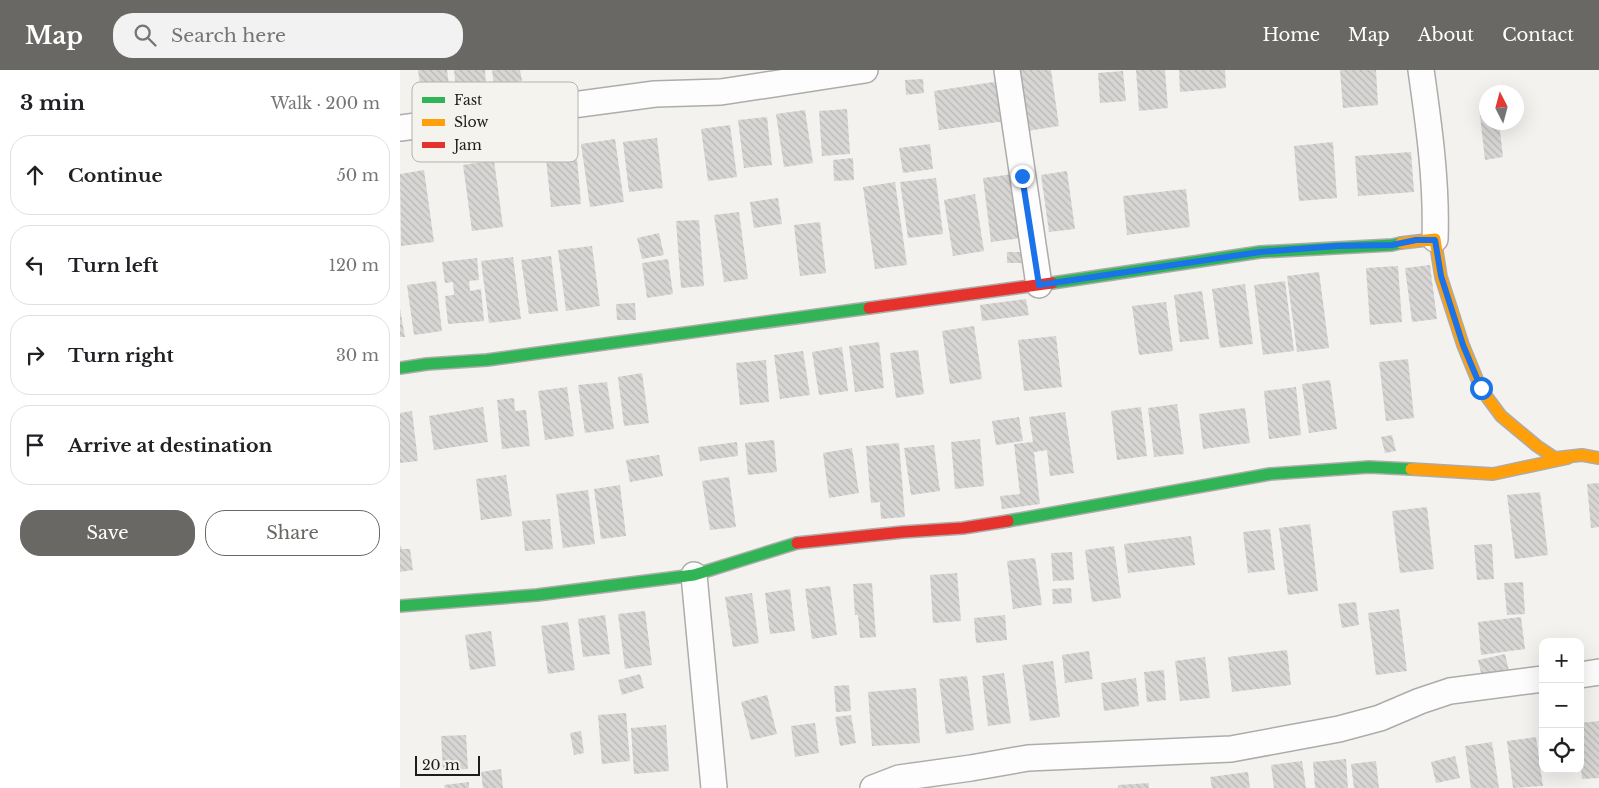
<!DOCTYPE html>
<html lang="en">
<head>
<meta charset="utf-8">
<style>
	:root { --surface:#fff; --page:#f2f2f2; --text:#202124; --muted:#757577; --line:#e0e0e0; --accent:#696865 }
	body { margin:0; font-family:"Libre Baskerville",serif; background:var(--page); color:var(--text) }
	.controls { position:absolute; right:15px; bottom:15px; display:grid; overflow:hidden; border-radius:10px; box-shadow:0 5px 20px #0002 }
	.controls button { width:45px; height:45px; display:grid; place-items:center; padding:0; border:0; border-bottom:1px solid var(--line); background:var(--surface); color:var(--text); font:25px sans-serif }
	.compass { position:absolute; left:1079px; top:15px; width:45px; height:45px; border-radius:50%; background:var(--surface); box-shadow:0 5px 20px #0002; rotate:354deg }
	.scale { position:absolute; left:15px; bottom:12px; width:65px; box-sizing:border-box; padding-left:5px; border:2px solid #1e1d1b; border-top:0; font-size:14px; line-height:18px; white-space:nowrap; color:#1e1d1b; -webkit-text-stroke:4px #f5f3ed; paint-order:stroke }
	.stop { position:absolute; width:15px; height:15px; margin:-11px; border:4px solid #1a73e8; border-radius:50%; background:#fff }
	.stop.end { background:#1a73e8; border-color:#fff; box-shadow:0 1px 5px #0008 }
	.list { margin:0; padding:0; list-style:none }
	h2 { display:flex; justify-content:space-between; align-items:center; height:65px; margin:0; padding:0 20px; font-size:21px }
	h2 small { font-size:16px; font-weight:400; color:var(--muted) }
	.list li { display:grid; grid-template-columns:32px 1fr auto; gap:15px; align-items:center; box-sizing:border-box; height:80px; margin:0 10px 10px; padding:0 10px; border:1px solid var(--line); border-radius:20px }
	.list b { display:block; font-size:19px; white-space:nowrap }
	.list em { font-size:16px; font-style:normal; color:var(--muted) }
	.actions { display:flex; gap:10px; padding:15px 20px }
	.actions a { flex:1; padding:11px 0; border:1px solid var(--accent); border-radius:20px; text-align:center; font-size:18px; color:var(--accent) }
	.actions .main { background:var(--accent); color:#fff }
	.icon { flex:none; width:28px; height:28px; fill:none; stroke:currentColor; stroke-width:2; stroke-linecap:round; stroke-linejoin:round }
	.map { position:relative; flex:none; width:1199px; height:718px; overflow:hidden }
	header { display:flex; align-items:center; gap:30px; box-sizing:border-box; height:70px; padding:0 25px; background:var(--accent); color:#fff }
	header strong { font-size:24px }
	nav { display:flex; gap:28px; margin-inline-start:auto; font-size:18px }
	.search { width:350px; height:45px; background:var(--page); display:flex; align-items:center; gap:12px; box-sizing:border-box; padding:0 18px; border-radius:20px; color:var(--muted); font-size:19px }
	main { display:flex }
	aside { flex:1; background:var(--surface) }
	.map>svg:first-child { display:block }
</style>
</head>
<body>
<header>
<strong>Map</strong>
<div class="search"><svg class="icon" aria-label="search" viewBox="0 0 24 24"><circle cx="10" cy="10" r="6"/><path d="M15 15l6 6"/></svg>Search here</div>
<nav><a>Home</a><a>Map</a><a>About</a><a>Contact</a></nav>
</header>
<main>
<aside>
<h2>3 min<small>Walk · 200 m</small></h2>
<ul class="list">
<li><svg class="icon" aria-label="ahead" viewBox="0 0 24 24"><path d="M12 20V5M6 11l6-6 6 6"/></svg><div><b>Continue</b></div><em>50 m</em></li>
<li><svg class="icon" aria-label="left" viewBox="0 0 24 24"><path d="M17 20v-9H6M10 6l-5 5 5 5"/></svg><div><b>Turn left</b></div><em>120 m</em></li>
<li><svg class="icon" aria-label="right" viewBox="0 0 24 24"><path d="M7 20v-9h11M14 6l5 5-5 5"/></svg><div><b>Turn right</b></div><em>30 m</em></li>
<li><svg class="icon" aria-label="arrive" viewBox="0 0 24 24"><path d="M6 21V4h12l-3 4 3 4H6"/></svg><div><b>Arrive at destination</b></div></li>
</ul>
<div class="actions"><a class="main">Save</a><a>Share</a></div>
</aside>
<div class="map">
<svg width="1199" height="718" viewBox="0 0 1199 718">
	<defs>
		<pattern id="building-back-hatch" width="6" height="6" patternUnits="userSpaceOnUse" patternTransform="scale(1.25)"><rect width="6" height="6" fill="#d8d6d5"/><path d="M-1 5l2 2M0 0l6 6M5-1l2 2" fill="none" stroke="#b9b7b6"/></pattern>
	</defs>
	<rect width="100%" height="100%" fill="#f3f2ef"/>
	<path fill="url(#building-back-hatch)" d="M18,0H47L50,22L22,27Z
		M54,0H85L86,16L56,19Z
		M92,0H120L122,11L94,15Z
		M614,0H651L659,56L627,61Z
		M736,0H765L768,38L739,41Z
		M779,0H825L826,18L780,22Z
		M940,0H976L978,35L943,38Z
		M723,1L726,31L700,33L698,3Z
		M523,9L524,23L506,25L505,10Z
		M600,11L606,51L539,60L534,21Z
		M1086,36V52H1099L1103,87L1085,90L1079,37Z
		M447,39L450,84L422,86L419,41Z
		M405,40L413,93L384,97L376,44Z
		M367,47L372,95L344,98L338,50Z
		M330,55L337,107L308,111L301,59Z
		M257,68L263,118L229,122L223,72Z
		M215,69L224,132L190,137L181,74Z
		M933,72L937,128L899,131L894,76Z
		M530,74L533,99L503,103L499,78Z
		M176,77L181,134L151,137L145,79Z
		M1011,82L1014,122L958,126L955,86Z
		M453,88L454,110L434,111L433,90Z
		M94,90L103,157L72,161L63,95Z
		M24,100L34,172L1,176L0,104Z
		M667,101L675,159L649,162L641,105Z
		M613,104L622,168L591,172L583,108Z
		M536,108L543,164L508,168L500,112Z
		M495,112L507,195L475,199L463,117Z
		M786,119L790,157L727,165L723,126Z
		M575,124L584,181L553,186L544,130Z
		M378,128L382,154L354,158L350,132Z
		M339,142L348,209L324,212L314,145Z
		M299,150L304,216L281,218L276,151Z
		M420,152L426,203L400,206L394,155Z
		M259,163L264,185L242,189L237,168Z
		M192,176L200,236L166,241L158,180Z
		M607,182H624V193H607Z
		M151,186L158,241L129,244L121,190Z
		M113,187L121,249L89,253L81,191Z
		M77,188L79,210L69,211L70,221L81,219L84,251L48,254L45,226L54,225L53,212L45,213L42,192Z
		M268,189L273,224L247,228L242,193Z
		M1030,195L1037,249L1012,252L1005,198Z
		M998,196L1002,252L970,255L966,198Z
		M919,202L929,278L897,282L887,206Z
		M36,211L42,261L14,265L7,215Z
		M885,211L894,281L863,285L854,215Z
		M845,214L853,274L820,278L812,219Z
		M802,221L809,269L780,272L774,225Z
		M626,229L629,245L582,251L580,235Z
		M766,232L773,281L739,285L732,236Z
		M235,233L236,250H217L216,234Z
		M0,239L5,267H0Z
		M574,256L582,309L550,314L542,261Z
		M656,266L662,317L624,321L618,270Z
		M479,272L484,318L455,322L449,276Z
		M442,277L448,321L419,325L412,282Z
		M518,280L524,324L496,328L490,283Z
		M403,281L410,325L380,329L374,285Z
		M1008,289L1014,348L986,351L979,292Z
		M366,290L369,332L340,335L336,293Z
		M242,303L249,353L224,356L218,307Z
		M930,310L937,359L909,363L902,314Z
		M207,312L214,359L185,363L178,315Z
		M167,317L174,366L145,370L138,321Z
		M896,317L901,365L869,369L864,321Z
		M114,328L115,341L126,340L130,376L102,379L97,330Z
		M777,334L784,384L754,387L748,338Z
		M83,337L88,372L34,380L29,346Z
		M741,337L747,386L717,390L711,341Z
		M845,338L850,373L803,379L799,344Z
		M12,341L18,391L0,393V343Z
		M665,342L674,403L650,406L647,380L634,382L640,434L602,439L600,426L620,424L614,374L633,372L629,347Z
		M619,347L623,371L596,375L592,351Z
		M992,365L996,381L985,383L981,367Z
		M580,369L584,416L555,419L551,372Z
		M374,370L377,402L348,405L345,373Z
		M337,372L338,386L300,391L298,377Z
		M499,373L505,447L481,449L480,432L471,433L466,376Z
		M534,375L540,421L511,425L504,378Z
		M452,378L459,423L429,428L423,383Z
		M259,385L263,406L230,412L226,390Z
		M106,405L112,446L81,450L76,409Z
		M329,407L336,457L310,460L302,411Z
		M1199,413V457L1191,458L1187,414Z
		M220,415L226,466L201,469L194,419Z
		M188,420L195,474L163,478L156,424Z
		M1140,422L1148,485L1115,489L1107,425Z
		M1027,437L1034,499L1000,503L992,441Z
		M150,449L153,479L125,481L122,451Z
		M910,454L918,521L888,525L879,458Z
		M870,459L875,500L848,503L843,462Z
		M791,466L795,495L728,503L724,474Z
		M1092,474L1094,509L1077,510L1074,475Z
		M0,475L2,479H10L13,500L0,502Z
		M714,476L721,528L692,532L685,480Z
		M672,482L674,510L653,511L651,483Z
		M635,488L642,535L613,539L607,491Z
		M557,503L561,551L533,553L530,505Z
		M1123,512L1125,544L1107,545L1104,513Z
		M472,513L476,567L460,568L458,545H455L453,514Z
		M430,516L437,565L412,569L405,519Z
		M671,518L672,533L653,534L652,519Z
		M390,519L395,561L370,564L365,523Z
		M352,523L359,573L333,577L325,527Z
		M956,532L959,555L942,558L938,534Z
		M999,539L1007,601L976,605L968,543Z
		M245,541L252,595L225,599L218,544Z
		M205,545L210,584L183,587L178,549Z
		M605,545L607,570L576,573L574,548Z
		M1121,547L1125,579L1081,585L1078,552Z
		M168,552L175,600L148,604L141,556Z
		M91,561L96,596L70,600L65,565Z
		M887,580L891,615L832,622L828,587Z
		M689,581L693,609L665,613L662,585Z
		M1105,584L1109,601L1082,607L1078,590Z
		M805,587L810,628L780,631L775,591Z
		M653,591L660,647L630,651L622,595Z
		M764,600L766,630L747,632L744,602Z
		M604,603L611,653L588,656L582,606Z
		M240,604L244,618L222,625L218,610Z
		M567,606L574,660L546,664L539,609Z
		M736,608L739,636L704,641L701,613Z
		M449,615L451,641L436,642L434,616Z
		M516,618L520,673L472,676L468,622Z
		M367,625L377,664L351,670L341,632Z
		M226,643L230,691L202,694L198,645Z
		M451,645L456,673L440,676L435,647Z
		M1199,651V708L1182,709L1180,685V653Z
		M415,653L419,683L395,687L391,656Z
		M266,655L269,701L234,704L231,658Z
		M181,661L184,683L174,685L170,663Z
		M66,665L68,699L43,700L41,666Z
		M1136,667L1143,716L1113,718L1107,671Z
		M1092,672L1099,718H1071L1065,676Z
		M1055,686L1060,708L1036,713L1031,692Z
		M946,689L948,718H915L913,692Z
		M902,691L906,718H874L871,695Z
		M976,691L979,718H954L951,694Z
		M101,699L103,718H83L81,702Z
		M848,702L850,718H812L810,707Z
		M69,712V718H45L44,715Z
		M749,713V718H718V715Z"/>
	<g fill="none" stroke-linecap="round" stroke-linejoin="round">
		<defs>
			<path id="street" d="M607,0L639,215
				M1021,0C1029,56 1037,113 1035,169
				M0,58L255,24L321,22L465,0
				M294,505L314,718
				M1180,605L1199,602
				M473,718L499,708L571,698L628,688L831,679L939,659L980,648L1020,631L1050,621L1143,609"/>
			<path id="fast" d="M652,213L860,182L992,175L1001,173
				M0,298L27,294L87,290L469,238
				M608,451L870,404L969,397L1011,399
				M0,536L137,525L294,505L397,473"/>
			<path id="slow" d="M1001,173L1035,169L1041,207L1063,275L1081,319L1101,346L1137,376L1155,388L1182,385L1199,388
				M1011,399L1093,404L1168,388"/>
			<path id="jam" d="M469,238L652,213
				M397,473L503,462L563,458L608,451"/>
		</defs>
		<use href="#street" stroke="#adacaa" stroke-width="28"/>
		<use href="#fast" stroke="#adacaa" stroke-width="14"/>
		<use href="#slow" stroke="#adacaa" stroke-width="14"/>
		<use href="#jam" stroke="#adacaa" stroke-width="14"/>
		<use href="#street" stroke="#fdfdfd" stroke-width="25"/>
		<use href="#fast" stroke="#30b455" stroke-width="11"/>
		<use href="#slow" stroke="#ff9f0a" stroke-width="11"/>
		<use href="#jam" stroke="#e5322d" stroke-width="11"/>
	</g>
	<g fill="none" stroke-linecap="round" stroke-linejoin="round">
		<path stroke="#1a73e8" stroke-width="6" d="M622,106L639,215L860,182L937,176L992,175L1016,170H1035L1041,206L1063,275L1081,318"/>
	</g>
	<rect x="12" y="12" width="166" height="80" rx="8" fill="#f5f3ed" stroke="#b4b3ae" stroke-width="1"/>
	<rect x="22" y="27" width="23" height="6" fill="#30b455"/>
	<rect x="22" y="49" width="23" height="7" fill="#ff9f0a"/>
	<rect x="22" y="72" width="23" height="6" fill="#e5322d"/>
	<g font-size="14" fill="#1e1d1b">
		<text x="54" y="35">Fast</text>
		<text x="54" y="57">Slow</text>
		<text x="54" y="80">Jam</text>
	</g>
</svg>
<div class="controls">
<button>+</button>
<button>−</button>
<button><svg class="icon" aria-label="locate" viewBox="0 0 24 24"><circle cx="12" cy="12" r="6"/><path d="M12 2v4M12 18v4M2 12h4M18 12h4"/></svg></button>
</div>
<svg class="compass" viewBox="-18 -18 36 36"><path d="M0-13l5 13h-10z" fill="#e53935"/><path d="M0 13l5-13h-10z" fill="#757577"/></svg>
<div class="scale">20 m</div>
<div class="stop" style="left:1081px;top:318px"></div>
<div class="stop end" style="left:622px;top:106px"></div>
</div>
</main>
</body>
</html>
